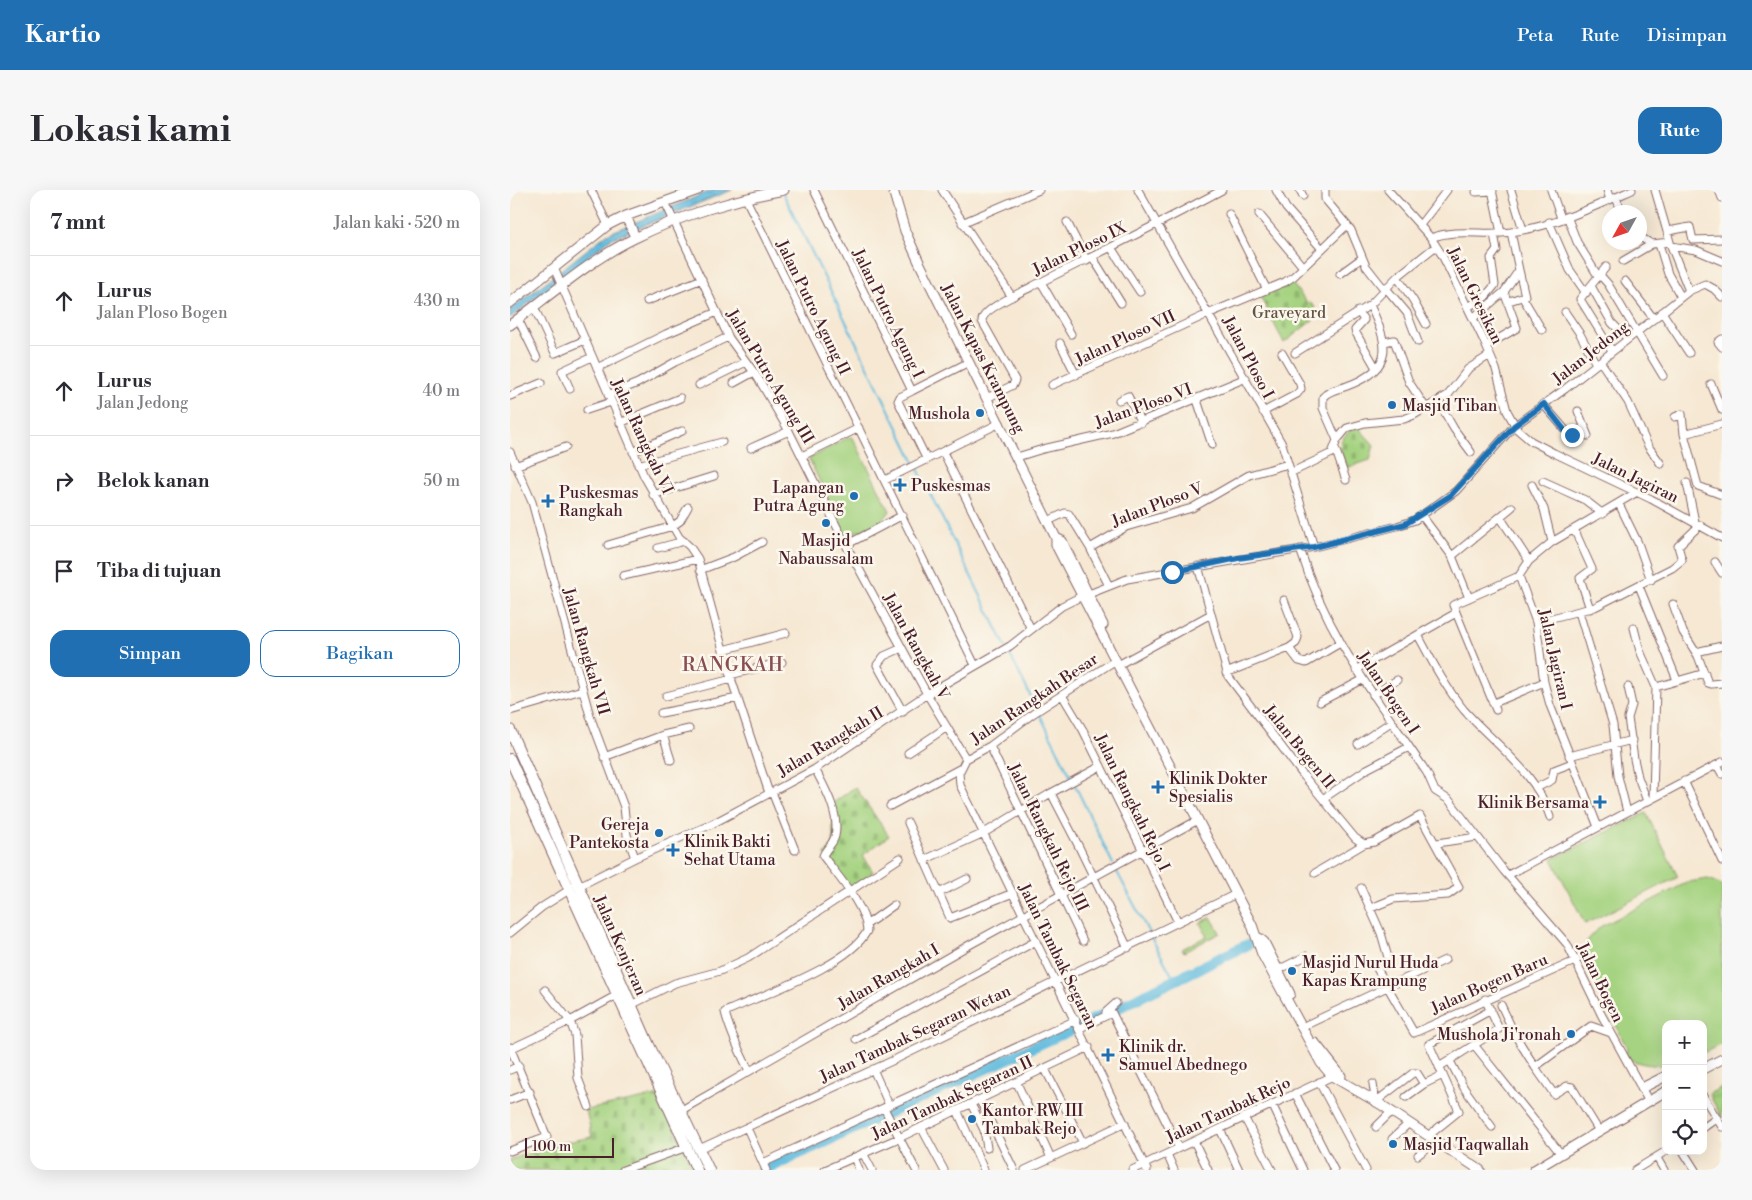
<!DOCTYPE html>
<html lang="id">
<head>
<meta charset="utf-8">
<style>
	:root { --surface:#fff; --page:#f7f7f7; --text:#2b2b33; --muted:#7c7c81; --line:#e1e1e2; --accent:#1f6fb2 }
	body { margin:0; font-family:"Libre Bodoni",serif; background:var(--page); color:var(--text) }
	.controls { position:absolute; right:15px; bottom:15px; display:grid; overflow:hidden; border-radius:10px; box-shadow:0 5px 20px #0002 }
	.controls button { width:45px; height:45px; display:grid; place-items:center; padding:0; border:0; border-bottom:1px solid var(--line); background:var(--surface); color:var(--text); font:25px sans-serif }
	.compass { position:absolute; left:1092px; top:15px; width:45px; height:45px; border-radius:50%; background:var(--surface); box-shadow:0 5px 20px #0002; rotate:230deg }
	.scale { position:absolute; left:15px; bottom:12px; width:89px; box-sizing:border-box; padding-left:5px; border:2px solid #4a1f2b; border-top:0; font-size:14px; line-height:18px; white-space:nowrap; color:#4a1f2b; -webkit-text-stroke:4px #fbf7ec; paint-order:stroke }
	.stop { position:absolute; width:15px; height:15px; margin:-11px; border:4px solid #1f6fb2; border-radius:50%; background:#fff }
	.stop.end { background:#1f6fb2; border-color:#fff; box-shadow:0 1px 5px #0008 }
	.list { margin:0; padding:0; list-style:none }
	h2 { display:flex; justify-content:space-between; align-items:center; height:65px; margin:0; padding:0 20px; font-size:21px }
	h2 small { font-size:16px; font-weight:400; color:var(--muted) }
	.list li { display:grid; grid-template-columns:32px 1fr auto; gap:15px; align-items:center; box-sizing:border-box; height:90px; padding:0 20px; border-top:1px solid var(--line) }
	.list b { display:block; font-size:19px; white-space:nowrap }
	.list p { margin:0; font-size:16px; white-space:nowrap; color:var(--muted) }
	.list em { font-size:16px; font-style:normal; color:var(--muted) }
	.actions { display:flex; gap:10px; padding:15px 20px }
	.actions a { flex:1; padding:11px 0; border:1px solid var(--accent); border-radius:15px; text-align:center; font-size:18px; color:var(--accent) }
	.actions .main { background:var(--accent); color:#fff }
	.icon { flex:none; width:28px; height:28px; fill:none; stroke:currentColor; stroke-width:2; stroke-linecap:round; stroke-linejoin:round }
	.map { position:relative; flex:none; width:1212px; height:980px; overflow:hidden; border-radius:15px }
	header { display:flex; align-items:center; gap:30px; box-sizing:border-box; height:70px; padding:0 25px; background:var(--accent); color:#fff }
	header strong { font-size:24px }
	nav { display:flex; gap:28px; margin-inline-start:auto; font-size:18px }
	.intro { display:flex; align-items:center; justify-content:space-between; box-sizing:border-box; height:120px; padding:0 30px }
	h1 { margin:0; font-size:35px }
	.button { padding:12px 22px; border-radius:15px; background:var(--accent); color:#fff; font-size:18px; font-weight:700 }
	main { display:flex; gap:30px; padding:0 30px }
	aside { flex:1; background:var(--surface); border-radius:15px; box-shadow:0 5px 20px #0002 }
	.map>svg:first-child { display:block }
</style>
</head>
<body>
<header>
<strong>Kartio</strong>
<nav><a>Peta</a><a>Rute</a><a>Disimpan</a></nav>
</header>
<div class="intro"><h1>Lokasi kami</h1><a class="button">Rute</a></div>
<main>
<aside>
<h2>7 mnt<small>Jalan kaki · 520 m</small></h2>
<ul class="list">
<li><svg class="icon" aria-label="ahead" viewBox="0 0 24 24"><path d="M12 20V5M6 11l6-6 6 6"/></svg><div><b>Lurus</b><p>Jalan Ploso Bogen</p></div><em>430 m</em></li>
<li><svg class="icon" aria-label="ahead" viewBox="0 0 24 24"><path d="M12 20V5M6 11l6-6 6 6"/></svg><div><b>Lurus</b><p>Jalan Jedong</p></div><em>40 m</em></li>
<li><svg class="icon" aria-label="right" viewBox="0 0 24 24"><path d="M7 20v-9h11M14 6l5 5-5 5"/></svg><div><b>Belok kanan</b></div><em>50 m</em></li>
<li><svg class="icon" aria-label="arrive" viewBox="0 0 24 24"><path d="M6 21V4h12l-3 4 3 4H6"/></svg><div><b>Tiba di tujuan</b></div></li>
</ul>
<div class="actions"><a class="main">Simpan</a><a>Bagikan</a></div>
</aside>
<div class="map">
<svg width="1212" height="980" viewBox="0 0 1212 980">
	<defs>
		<pattern id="grass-tufts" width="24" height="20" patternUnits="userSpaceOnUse" patternTransform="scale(1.25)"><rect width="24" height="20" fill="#a6d381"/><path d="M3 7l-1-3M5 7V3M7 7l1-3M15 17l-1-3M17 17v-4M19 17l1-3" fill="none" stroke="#90b570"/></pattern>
		<pattern id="cemetery-stones" width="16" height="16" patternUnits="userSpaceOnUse" patternTransform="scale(1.25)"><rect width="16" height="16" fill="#a6d381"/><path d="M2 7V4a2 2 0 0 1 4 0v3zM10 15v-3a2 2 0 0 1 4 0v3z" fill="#90b570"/></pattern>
		<pattern id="water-ripples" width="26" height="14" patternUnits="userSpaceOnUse" patternTransform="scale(1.25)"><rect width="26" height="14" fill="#60bbde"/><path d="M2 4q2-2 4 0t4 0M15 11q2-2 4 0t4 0" fill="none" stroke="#5197b4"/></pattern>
	</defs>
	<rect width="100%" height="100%" fill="#fbf7ec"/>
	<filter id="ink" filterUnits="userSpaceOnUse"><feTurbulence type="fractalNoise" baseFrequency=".02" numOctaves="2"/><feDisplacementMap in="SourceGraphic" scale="10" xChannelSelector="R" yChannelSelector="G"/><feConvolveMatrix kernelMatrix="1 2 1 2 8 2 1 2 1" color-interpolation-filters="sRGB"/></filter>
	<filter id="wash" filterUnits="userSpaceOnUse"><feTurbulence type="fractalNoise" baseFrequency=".0096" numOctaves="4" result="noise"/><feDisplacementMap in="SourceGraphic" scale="20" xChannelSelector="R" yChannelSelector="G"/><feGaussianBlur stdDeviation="1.12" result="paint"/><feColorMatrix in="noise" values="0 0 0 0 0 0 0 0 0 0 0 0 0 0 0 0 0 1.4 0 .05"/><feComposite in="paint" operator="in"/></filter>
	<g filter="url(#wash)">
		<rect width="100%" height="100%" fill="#f6e8d3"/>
		<path fill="url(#grass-tufts)" stroke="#787956" d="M1212,897V928L1199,904Z"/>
		<path fill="url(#cemetery-stones)" stroke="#787956" d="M781,92L797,113L799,112L805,117L800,125L804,129L774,153L750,106Z
			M847,236L864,255L860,270L836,278C829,254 825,251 847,236Z
			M345,597L379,646L353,665L363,682L340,700L315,665L323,655V613Z
			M150,905L184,980H0V970L42,955L82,947L76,920Z"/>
		<path fill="#a6d381" stroke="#787956" d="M339,247L343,248L380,321C371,336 352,341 335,344L299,269Z
			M1136,623L1168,687L1075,734L1042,669Z
			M1198,689L1212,695V854L1193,863V834H1156V875C1141,876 1128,874 1115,867L1117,858L1076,777L1074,759L1077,751L1090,737L1178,692Z
			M701,727L710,743L674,762L672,759L697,746L690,733Z"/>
		<path fill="url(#water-ripples)" stroke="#556d84" d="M203,0H222L100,49L0,128V120L97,44Z"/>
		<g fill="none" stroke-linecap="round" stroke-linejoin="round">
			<path stroke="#60bbde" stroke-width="2" d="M273,3L405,273
				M407,277L496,457
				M498,461L562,589
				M564,593L603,674
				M605,678L639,743
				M641,747L664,789"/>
			<path stroke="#60bbde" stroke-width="11" d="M253,980L589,827L737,755"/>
		</g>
	</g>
	<g filter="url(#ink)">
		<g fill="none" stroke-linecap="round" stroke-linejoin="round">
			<defs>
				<path id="minor" d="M81,0L98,35
					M304,0L402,201L459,172
					M432,0L502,107
					M628,0L772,254L804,357
					M766,0L776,18L812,59
					M790,0L793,6
					M815,0V9L841,40L856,76L874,99
					M878,0L921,48L932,65L973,149L986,179L997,221L1007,239L1021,251L1044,263L1141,309L1212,348
					M982,0L991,43
					M1001,0L1013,40
					M1041,0L1051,28
					M1097,0L1100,10
					M1145,0L1160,52
					M1209,0L1212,8
					M966,2L983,1
					M1106,8L1112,22
					M236,9L465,475
					M155,12L219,148L248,188L279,241L336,355L417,504L456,569
					M719,24L757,100
					M749,24L793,77
					M1057,26L1067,52L1088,86
					M557,32L577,71
					M1039,32L1060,80L1076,103
					M452,33L529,0
					M910,35L937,0
					M1158,41L1180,37L1183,50L1212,49
					M1130,47L1142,54L1160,52L1161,56L1186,60L1212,71
					M921,48C947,38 974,46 1001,42C1042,37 1084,17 1122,0
					M1149,54L1158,84L1171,107
					M1161,56L1179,101
					M602,59L630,102
					M583,68L611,113
					M1113,71L1142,54
					M1096,77L1070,109L1102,161
					M44,78L134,286L169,347L180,357L188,369L219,482L259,603
					M830,84L852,68
					M1089,84L1098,94L1153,186
					M887,87L903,110L916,134
					M1115,91L1144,129
					M531,92L561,144
					M1081,96L1102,133L1118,149
					M875,97L897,123L908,152
					M1013,108L1032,140
					M137,111L192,89
					M999,111L1015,106L1009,80
					M24,117L45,163L75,150
					M958,117L975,107L985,95L981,68L987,60L984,44
					M848,121L854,130L845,140L846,143L866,178
					M1055,122L1070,144L1086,174
					M1152,122L1179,163
					M963,128L994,102L1009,80L1001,42
					M8,129L27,168
					M1212,149L1208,152L1212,157
					M874,152L884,150L899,192L916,218
					M550,153L566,185
					M976,156L1007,138L994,102
					M785,163L860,115
					M1090,171L1118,212L1138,256L1151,274
					M87,178L156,144L207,122
					M224,193L244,182
					M1201,194L1212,220
					M189,195L236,172
					M542,195L700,123L775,92L784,86L837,35
					M60,199L52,181L82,167
					M402,201L390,207L388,211L417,270
					M98,205L128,193L165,172L218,147
					M0,206L31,193
					M477,208L503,195L505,190L472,131C472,119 510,103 521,97C585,65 649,34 712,0
					M609,210L618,206L631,233
					M687,210L702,255
					M928,211L944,239L961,262
					M1033,214L1058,243L1064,244L1075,236
					M77,220L101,212
					M1068,221L1078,246
					M753,222L787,204L791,199L790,194L772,163
					M1165,227L1172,224L1174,244L1188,296L1212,305
					M110,233L170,208
					M1174,244L1212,234
					M827,250L813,218V207C819,200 829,199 837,196C886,178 878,154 860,115L887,87L926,56
					M241,258L279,241
					M825,258L836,290
					M0,262L22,312L80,526L114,617L117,645L125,668
					M123,262L172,241
					M433,262L521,439
					M292,266L349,238
					M507,267L533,259L603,243L736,188
					M128,275L212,252
					M5,276L56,257
					M780,283L822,263L827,250L837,238L855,233L894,229L904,225L938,205L958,179L980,165
					M375,290L490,233
					M1033,291L1075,310L1093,324
					M1177,293L1185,332
					M1022,295L1034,319L1042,352
					M143,305L204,286
					M1109,314L1128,353L1141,390
					M912,326L942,366L959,408
					M990,327L1019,371
					M538,331L555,323L559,324L580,358L598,394
					M1064,339L1082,379L1070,388L1080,419
					M98,355L163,336L170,331L178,317
					M336,355L393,325
					M148,358L174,351
					M580,358L616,337L682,318L739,285L778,274
					M790,359C818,449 866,507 917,583L925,601L939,610L994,681L1057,754L1091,824L1139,912
					M942,366L1002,317
					M1205,372L1212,383
					M688,376L718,486L793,585L845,648L854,654L864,652L910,626L949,697L938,705L883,709L861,718
					M190,380L224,367L252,352
					M113,386L188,369
					M1129,396L1167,490
					M579,404L617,389L804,357L887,336L905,330L946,301L1004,236L1055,199L1179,101L1195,94L1204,99L1212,107
					M774,410L788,447L786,453L779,458
					M1163,414L1173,442L1188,466L1198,493L1201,494L1212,493
					M1069,422L1103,535L1108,586L1117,622
					M1026,432L1085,417L1162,378L1172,370L1168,356L1190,335
					M1124,438L1130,461L1146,497
					M908,445C922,471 935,497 954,520C984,554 1026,581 1040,627
					M392,458L374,466L367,475L393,522
					M213,460L276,443
					M1186,462L1212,456
					M608,475L701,424
					M846,480L946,423
					M716,483L779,458L789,471L796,473L830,453
					M220,485L272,472
					M1118,497L1122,515L1118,528L1124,569L1128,587L1137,611
					M552,505L573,540L668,732
					M863,505L887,490
					M156,506L222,489
					M810,512L852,490
					M984,513L1034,492
					M986,520L943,415L1009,386
					M0,521L72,500
					M151,523L228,508
					M153,545L161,570
					M848,554L881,532
					M480,556L573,751
					M398,563L437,537
					M1059,566L1122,550
					M94,567L153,545L179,539
					M456,569L449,583L450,595L637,980
					M456,569L480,556L524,523L606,470
					M1207,575L1212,584
					M591,576L541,603L568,655L618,758
					M1174,591L1212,671
					M1026,598L1042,590L1044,580L1062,573
					M262,602L285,660
					M1143,607L1146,497L1195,483
					M814,608L857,579L899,557
					M380,616L451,578
					M398,633L440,728L503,703
					M1088,637L1040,515L1034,492L1026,432L1009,386L1019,371L1042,352L1127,302
					M927,653L967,647
					M414,670L474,643L541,603
					M805,683L854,654
					M998,685L1212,572
					M69,696L125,668L202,634L305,579L417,504L500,456L552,416L572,406
					M851,698L871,743L879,771
					M429,703L457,689
					M356,735L384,715
					M0,743L32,717L59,700
					M865,775L904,843L1067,770
					M768,780L796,766
					M35,800L60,831L65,845L68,888L79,917
					M121,815L165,793L210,781L238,768L390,668
					M991,815L1005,845L1025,877L1081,836L1101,843
					M596,822L606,813
					M796,835L935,770
					M570,838L602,823L669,958
					M346,849L526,751
					M965,856L1051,964
					M0,857L37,947L0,961
					M0,859L60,831L107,805
					M940,871L954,898L982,937
					M929,877L989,839L975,809
					M1025,877L1044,904L1057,896L1062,897L1089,941
					M363,879L379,915
					M535,879L573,953
					M0,880L9,876
					M239,881C230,862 220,843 215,822C251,805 339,776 357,741C356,717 327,685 313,666C315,659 323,655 325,646C330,624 315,598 305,579
					M809,892L856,980
					M507,893L541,968
					M863,894L865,908
					M785,903L824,980
					M1193,906L1212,937
					M896,907L914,894L933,885
					M0,910L20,902
					M470,910L504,980
					M868,910L903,883H907L914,894
					M461,914L474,940L477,958
					M762,914L793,980
					M374,918L406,980
					M447,920L474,980
					M170,921L461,754L688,630
					M734,927L762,980
					M411,937L434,980
					M866,937L881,922
					M237,938L256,980
					M1193,938L1207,928
					M710,939L729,980
					M918,946L949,921L919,854L981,820
					M882,949L898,934
					M684,951L698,980
					M189,959L384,870L726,704
					M1173,961L1185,980
					M353,963L362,980
					M657,964L664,980
					M908,965L926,951
					M344,967L349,980
					M1147,968L1154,980
					M253,973L566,830
					M113,980L177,957
					M315,980L389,948L579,857
					M515,980L615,933
					M622,980L825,885
					M1125,980L1156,961"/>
				<path id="major" d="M383,0L395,41L409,72L546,348V355L742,735L752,764L811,873L822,886L870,914
					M116,26L125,47
					M0,113L98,35L116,26L188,0
					M0,135C39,106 81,69 125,48C169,26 225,9 274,0
					M546,348L552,351L593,435
					M749,748L754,752L780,804
					M805,853L831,886
					M1193,879L1212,869
					M1132,898L1156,886
					M867,909L870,914L970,980
					M1024,980L1156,901"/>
				<path id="highway" d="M0,540L139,855L199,980
					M0,569L187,980"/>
			</defs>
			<use href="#minor" stroke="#866566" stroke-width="9"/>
			<use href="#major" stroke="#866566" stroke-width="11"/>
			<use href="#highway" stroke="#866566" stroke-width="12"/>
			<use href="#minor" stroke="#fff" stroke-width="7"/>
			<use href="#major" stroke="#fff" stroke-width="9"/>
			<use href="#highway" stroke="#fff" stroke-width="10"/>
		</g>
	</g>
	<g fill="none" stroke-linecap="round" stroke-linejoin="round" filter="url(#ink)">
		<path stroke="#1f6fb2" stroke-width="6" d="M662,382L728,368L804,357L895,334L940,306L1004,236L1034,214L1056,242L1062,245"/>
	</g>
	<g fill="#1f6fb2" stroke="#fbf7ec" stroke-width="2">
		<circle cx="882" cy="215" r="5"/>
		<circle cx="470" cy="223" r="5"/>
		<path d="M387.5 287.5h5v5h5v5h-5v5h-5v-5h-5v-5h5z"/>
		<circle cx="344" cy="306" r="5"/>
		<path d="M35.5 303.5h5v5h5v5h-5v5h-5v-5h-5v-5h5z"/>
		<circle cx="316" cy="333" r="5"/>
		<path d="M645.5 589.5h5v5h5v5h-5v5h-5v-5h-5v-5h5z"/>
		<path d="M1087.5 604.5h5v5h5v5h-5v5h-5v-5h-5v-5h5z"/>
		<circle cx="149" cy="643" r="5"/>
		<path d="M160.5 652.5h5v5h5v5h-5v5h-5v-5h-5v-5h5z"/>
		<circle cx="782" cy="781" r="5"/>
		<circle cx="1061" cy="844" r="5"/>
		<path d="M595.5 857.5h5v5h5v5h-5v5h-5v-5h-5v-5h5z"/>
		<circle cx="462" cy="929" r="5"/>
		<circle cx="883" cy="954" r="5"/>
	</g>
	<g text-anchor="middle" stroke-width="5" stroke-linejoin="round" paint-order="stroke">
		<g font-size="16" fill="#4a1f2b" stroke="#fbf7ec">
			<text transform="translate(569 58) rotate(-26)" y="6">Jalan Ploso IX</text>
			<text transform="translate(966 105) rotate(64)" y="6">Jalan Gresikan</text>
			<text transform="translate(304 117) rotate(64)" y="6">Jalan Putro Agung II</text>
			<text transform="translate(379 123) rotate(64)" y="6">Jalan Putro Agung I</text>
			<text transform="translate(615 147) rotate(-25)" y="6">Jalan Ploso VII</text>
			<text transform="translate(1080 162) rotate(-38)" y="6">Jalan Jedong</text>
			<text transform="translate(739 167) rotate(62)" y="6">Jalan Ploso I</text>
			<text transform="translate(474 168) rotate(63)" y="6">Jalan Kapas Krampung</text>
			<text transform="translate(261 186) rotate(59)" y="6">Jalan Putro Agung III</text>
			<text transform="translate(633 215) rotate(-20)" y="6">Jalan Ploso VI</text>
			<text transform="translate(133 246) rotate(65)" y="6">Jalan Rangkah VI</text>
			<text transform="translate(1126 287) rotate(26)" y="6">Jalan Jagiran</text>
			<text transform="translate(647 314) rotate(-21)" y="6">Jalan Ploso V</text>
			<text transform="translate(407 456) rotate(61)" y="6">Jalan Rangkah V</text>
			<text transform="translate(77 461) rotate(74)" y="6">Jalan Rangkah VII</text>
			<text transform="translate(1046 469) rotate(77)" y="6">Jalan Jagiran I</text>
			<text transform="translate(879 502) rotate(56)" y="6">Jalan Bogen I</text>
			<text transform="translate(524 508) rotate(-34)" y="6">Jalan Rangkah Besar</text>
			<text transform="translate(320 551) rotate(-31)" y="6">Jalan Rangkah II</text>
			<text transform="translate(790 556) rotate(51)" y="6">Jalan Bogen II</text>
			<text transform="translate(623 612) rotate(64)" y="6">Jalan Rangkah Rejo I</text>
			<text transform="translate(539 647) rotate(64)" y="6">Jalan Rangkah Rejo III</text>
			<text transform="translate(111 755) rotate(66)" y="6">Jalan Kenjeran</text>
			<text transform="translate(549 766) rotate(64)" y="6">Jalan Tambak Segaran</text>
			<text transform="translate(378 786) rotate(-30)" y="6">Jalan Rangkah I</text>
			<text transform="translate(1091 792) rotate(64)" y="6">Jalan Bogen</text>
			<text transform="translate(979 793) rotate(-24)" y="6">Jalan Bogen Baru</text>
			<text transform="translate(405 843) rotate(-25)" y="6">Jalan Tambak Segaran Wetan</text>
			<text transform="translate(442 907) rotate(-25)" y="6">Jalan Tambak Segaran II</text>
			<text transform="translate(718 919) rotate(-25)" y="6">Jalan Tambak Rejo</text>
		</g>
		<g font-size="16" fill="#665545" stroke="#fbf7ec">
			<text x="779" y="128">Graveyard</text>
		</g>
		<g font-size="16" fill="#4a1f2b" stroke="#fbf7ec" text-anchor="start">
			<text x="892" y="221">Masjid Tiban</text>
			<text x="460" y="229" text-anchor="end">Mushola</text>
			<text x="401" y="301">Puskesmas</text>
			<text x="334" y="303" text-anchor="end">Lapangan<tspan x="334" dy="18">Putra Agung</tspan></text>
			<text x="49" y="308">Puskesmas<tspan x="49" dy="18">Rangkah</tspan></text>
			<text x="316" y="356" text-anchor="middle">Masjid<tspan x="316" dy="18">Nabaussalam</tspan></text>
			<text x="659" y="594">Klinik Dokter<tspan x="659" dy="18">Spesialis</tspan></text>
			<text x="1079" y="618" text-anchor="end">Klinik Bersama</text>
			<text x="139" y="640" text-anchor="end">Gereja<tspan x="139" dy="18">Pantekosta</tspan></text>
			<text x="174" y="657">Klinik Bakti<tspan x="174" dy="18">Sehat Utama</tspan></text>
			<text x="792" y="778">Masjid Nurul Huda<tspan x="792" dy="18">Kapas Krampung</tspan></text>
			<text x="1051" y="850" text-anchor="end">Mushola Ji'ronah</text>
			<text x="609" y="862">Klinik dr.<tspan x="609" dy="18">Samuel Abednego</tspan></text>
			<text x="472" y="926">Kantor RW III<tspan x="472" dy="18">Tambak Rejo</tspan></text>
			<text x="893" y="960">Masjid Taqwallah</text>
		</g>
		<g font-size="19" letter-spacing="1" fill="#894e52" stroke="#fbf7ec">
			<text x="223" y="481">RANGKAH</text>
		</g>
	</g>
</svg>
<div class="controls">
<button>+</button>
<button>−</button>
<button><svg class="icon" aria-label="locate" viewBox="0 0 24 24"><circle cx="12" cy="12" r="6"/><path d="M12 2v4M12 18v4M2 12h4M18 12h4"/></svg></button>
</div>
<svg class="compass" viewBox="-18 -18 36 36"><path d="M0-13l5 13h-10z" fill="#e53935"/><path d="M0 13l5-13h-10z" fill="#7c7c81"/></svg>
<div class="scale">100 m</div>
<div class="stop" style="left:662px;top:382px"></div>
<div class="stop end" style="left:1062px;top:245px"></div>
</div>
</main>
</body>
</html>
